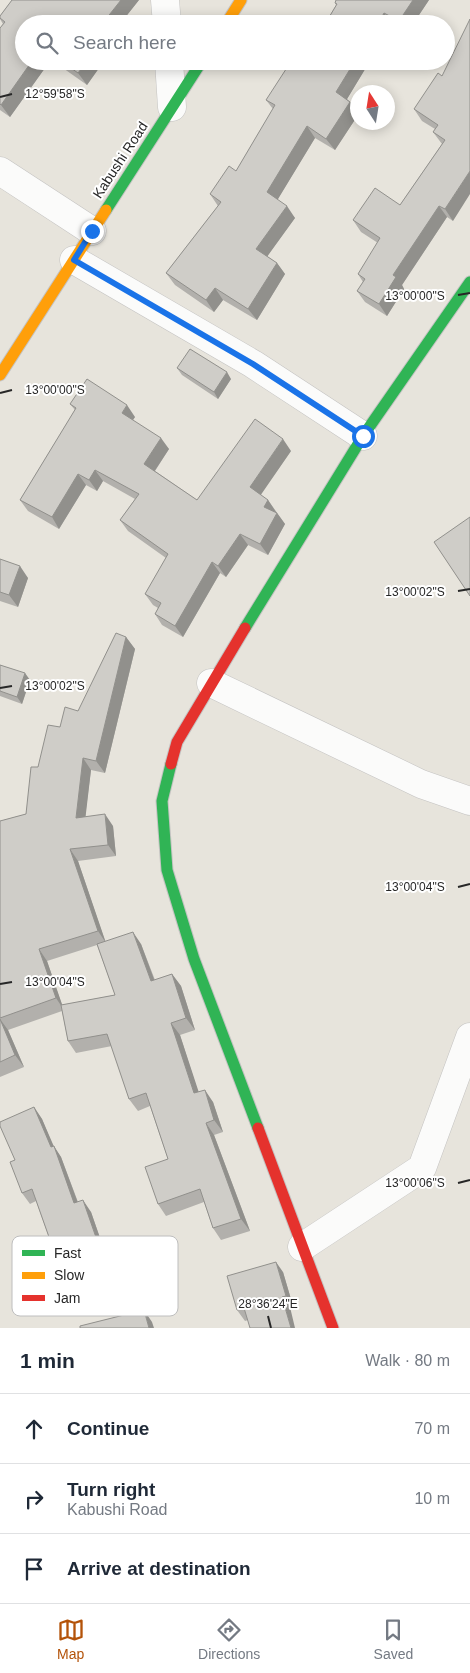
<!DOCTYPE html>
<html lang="en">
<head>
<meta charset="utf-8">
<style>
	:root { --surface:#fff; --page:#f2f2f3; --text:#1f2937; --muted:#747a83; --line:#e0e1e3; --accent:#b45309 }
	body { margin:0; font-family:Arial,sans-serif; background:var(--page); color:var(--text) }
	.compass { position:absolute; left:350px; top:85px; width:45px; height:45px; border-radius:50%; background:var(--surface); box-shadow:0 2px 12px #0003; rotate:348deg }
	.stop { position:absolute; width:15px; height:15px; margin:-11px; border:4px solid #1a73e8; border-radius:50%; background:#fff }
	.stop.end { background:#1a73e8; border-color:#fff; box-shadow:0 1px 5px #0008 }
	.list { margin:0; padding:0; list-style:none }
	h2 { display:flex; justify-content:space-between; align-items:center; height:65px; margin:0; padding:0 20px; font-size:21px }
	h2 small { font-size:16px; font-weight:400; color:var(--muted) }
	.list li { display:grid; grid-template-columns:32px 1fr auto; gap:15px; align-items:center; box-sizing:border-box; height:70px; padding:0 20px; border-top:1px solid var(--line) }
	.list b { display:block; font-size:19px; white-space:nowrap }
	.list p { margin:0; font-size:16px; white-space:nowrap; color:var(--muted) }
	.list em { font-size:16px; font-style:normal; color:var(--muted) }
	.icon { flex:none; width:28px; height:28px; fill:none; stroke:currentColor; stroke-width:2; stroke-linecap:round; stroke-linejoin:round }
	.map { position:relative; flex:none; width:470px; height:1328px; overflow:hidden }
	.search { position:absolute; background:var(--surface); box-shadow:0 2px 12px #0003; left:15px; right:15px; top:15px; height:55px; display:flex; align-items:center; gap:12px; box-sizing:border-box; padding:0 18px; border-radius:28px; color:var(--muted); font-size:19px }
	.sheet { height:275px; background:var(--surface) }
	nav { display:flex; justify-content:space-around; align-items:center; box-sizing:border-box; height:70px; border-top:1px solid var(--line); background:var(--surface); font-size:14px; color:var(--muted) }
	nav a { display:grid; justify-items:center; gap:2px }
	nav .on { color:var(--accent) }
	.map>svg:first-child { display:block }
</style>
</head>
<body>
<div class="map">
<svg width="470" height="1328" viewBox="0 0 470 1328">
	<rect width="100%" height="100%" fill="#e7e4dc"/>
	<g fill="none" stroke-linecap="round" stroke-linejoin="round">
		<defs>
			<path id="street" d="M165,0L167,24
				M169,61L172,107
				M0,171L92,231
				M74,260L253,364L363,436
				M211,683L421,784L470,801
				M302,1247L422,1168L470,1037"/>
			<path id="fast" d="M106,210L202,61
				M245,628L363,436L470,282
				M171,764L162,801L167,870L194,959L258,1128"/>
			<path id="slow" d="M226,24L241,0
				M0,375L106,210"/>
			<path id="jam" d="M171,764L177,742L245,628
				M258,1128L333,1328"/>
		</defs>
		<use href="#street" stroke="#c4c3c2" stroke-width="29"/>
		<use href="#fast" stroke="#c4c3c2" stroke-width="13"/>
		<use href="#slow" stroke="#c4c3c2" stroke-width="13"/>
		<use href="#jam" stroke="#c4c3c2" stroke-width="13"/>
		<use href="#street" stroke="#fbfbfa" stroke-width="28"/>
		<use href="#fast" stroke="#30b455" stroke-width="11"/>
		<use href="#slow" stroke="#ff9f0a" stroke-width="11"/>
		<use href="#jam" stroke="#e5322d" stroke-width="11"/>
	</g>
	<path fill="#b2b0ac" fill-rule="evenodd" d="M12,0H139L120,24H24V61H50L10,117L0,110V28L3,24L0,19V16Z
		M429,0L413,24H325L336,5L335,3Z
		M53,61H104L87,85Z
		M303,61H370L347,99L350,102L358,112V115L335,150L315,138L277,200L295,218L267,256L277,263L285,274L257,320L223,300L214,312L175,285L166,273L218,206L210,194L236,171L273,109L266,100L299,68Z
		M442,76L453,221L447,217L402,285L404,289L387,316L365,302L357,291L363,282L358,274L378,243L361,232L353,220L400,205L442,144L433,132L435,129L422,121L414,109Z
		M177,368L231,379L218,399L182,375Z
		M70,404L135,417L133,420L169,449L155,471L197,500L291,451L260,495L268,500L285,524L268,555L248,545L226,577L220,573L183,637L162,625L155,614L158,608L153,605L145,594L166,558L128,531L120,520L135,499L103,481L97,491L86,485L59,529L28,511L20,500L75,410Z
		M0,559L28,578L18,607L0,601Z
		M126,637L135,649L105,773L91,770L85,817L113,826L116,856L78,861L105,941L141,944L155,980L172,974L181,986L195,1030L180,1035L198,1092L213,1102L223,1132L214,1135L250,1231L221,1240L213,1228L204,1202L166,1216L158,1204L168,1159L150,1106L138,1111L129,1099L112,1046L76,1053L68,1041L62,1011L8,1030L24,1067L0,1077V821L26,814L38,767L60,727L78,711ZM97,945L115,995L62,1005L47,961Z
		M0,665L30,680L22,704L0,696Z
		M34,1107L42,1119L53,1146L61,1157L78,1202L91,1212L115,1281L74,1296L66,1285L36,1201L30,1204L22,1193L15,1160Z
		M283,1272L293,1306L245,1321L237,1310Z"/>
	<path fill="#91908c" d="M121,0H139L120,24H102Z
		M413,0H429L413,24H401L399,21Z
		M384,13L392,24H378Z
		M32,61H50L10,117L1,105Z
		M87,61H104L87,85L78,73Z
		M355,61H370L344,104L336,92Z
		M350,102L358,112V115L335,150L326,139Z
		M307,126L315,138L275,204L267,192Z
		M470,171V194L453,221L445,209Z
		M287,206L295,218L264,261L256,249Z
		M439,206L447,217L402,285L404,289L387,316L379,304L393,275Z
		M277,263L285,274L257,320L248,309Z
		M215,288L223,300L214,312L206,300Z
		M227,372L231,379L218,399L214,392Z
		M127,405L135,417L130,424L122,413Z
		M161,438L169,449L152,475L144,464Z
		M283,439L291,451L258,499L250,487Z
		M95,470L103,481L97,491L89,480Z
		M78,474L86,485L59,529L52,517Z
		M268,500L276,512L272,518L264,507Z
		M277,513L285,524L268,555L260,544Z
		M240,534L248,545L226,577L218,566Z
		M212,562L220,573L183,637L175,626Z
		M20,566L28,578L18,607L9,595Z
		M126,637L135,649L105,773L96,761Z
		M25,673L30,680L22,704L17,697Z
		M83,758L91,770L84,830L76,818Z
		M105,814L113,826L116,856L108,845Z
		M70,849L78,861L106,943L98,931Z
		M133,932L141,944L159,993L151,981Z
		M39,949L47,961L64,1010L56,998Z
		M172,974L181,986L195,1030L186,1018Z
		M0,1019L8,1030L24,1067L15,1055Z
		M171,1023L180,1035L203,1105L194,1093Z
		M205,1090L213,1102L223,1132L214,1120Z
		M34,1107L42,1119L55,1149L54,1146L61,1157L82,1214L74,1203Z
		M206,1123L214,1135L250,1231L241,1219Z
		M83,1200L91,1212L115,1281L107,1269Z
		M276,1262L283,1272L293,1306L286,1296Z
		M282,1297L290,1307L295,1328H291Z
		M144,1310L152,1322L154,1328H149Z"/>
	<path fill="#cfcdc8" stroke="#91908c" d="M12,0H121L102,24H24V61H32L1,105L0,104V28L5,22L0,18V16Z
		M336,0H413L399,21L384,13L378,24H325L337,4L335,3Z
		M470,19V171L445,209L439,206L393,275L396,277L379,304L357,291L365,279L358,274L380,238L353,220L375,188L400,205L445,140L433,132L438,125L414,109L438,73L442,76Z
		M61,61H87L78,73Z
		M303,61H355L336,92L350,102L326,139L307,126L267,192L287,206L256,249L277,263L248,309L215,288L206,300L166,273L221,202L210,194L229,166L236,171L275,105L266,100L290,63L299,68Z
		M190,349L227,372L214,392L177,368Z
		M87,379L127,405L122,413L161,438L144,464L197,500L255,419L283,439L250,487L268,500L264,507L277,513L260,544L240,534L218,566L212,562L175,626L155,614L161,603L145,594L168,554L120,520L139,494L95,470L89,480L78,474L52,517L20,500L76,408L70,404Z
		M470,517V596L434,542Z
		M0,559L20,566L9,595L0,592Z
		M116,633L126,637L96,761L83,758L76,818L105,814L108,845L70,849L98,931L39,949L56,998L0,1018V821L26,814L31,767H38L48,725L60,727L65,707L78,711Z
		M0,665L25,673L17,697L0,691Z
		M133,932L151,981L172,974L186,1018L171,1023L194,1093L205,1090L214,1120L206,1123L241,1219L213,1228L200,1189L158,1204L145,1167L168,1159L146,1093L129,1099L107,1034L68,1041L61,1005L115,995L97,944Z
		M0,1019L15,1055L0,1062Z
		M34,1107L51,1147L54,1146L74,1203L83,1200L107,1269L66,1285L32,1189L22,1193L10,1162L15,1160L0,1126V1122Z
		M276,1262L286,1296L282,1297L291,1328H250L244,1308L237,1310L227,1276Z
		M144,1310L149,1328H80V1326Z"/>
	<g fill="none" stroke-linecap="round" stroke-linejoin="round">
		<path stroke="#1a73e8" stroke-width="6" d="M92,231L74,260L253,364L363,436"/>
	</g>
	<path fill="none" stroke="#272727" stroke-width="2" d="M0,97L12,94M458,295L470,293M0,393L12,390M458,591L470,589M0,688L12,686M458,887L470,884M0,984L12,982M458,1183L470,1180M268,1316L271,1328"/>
	<g text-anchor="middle" stroke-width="4" stroke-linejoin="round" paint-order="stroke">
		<g font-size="14" fill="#272727" stroke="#fff">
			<text transform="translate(120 160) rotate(-57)" y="5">Kabushi Road</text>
		</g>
	</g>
	<rect x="12" y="1236" width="166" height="80" rx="8" fill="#fff" stroke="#bebebe" stroke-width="1"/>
	<rect x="22" y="1250" width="23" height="6" fill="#30b455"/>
	<rect x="22" y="1272" width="23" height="7" fill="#ff9f0a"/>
	<rect x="22" y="1295" width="23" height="6" fill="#e5322d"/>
	<g font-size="14" fill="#272727">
		<text x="54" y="1258">Fast</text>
		<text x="54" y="1280">Slow</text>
		<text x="54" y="1303">Jam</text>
	</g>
	<g font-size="12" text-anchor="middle" fill="#272727" stroke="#fff" stroke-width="4" stroke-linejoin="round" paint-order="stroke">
		<text x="55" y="98">12°59'58"S</text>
		<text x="415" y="300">13°00'00"S</text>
		<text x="55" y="394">13°00'00"S</text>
		<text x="415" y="596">13°00'02"S</text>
		<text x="55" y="690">13°00'02"S</text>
		<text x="415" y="891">13°00'04"S</text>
		<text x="55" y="986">13°00'04"S</text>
		<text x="415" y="1187">13°00'06"S</text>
		<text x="268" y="1308">28°36'24"E</text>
	</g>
</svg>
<svg class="compass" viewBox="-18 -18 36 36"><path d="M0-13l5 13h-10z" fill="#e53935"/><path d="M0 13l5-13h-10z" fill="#747a83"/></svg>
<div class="stop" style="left:363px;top:436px"></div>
<div class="stop end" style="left:92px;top:231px"></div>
<div class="search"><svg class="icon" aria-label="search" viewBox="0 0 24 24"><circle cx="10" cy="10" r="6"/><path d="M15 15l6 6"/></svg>Search here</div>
</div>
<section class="sheet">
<h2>1 min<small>Walk · 80 m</small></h2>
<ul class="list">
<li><svg class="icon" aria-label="ahead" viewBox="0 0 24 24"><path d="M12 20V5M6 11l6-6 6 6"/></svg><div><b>Continue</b></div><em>70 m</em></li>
<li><svg class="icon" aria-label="right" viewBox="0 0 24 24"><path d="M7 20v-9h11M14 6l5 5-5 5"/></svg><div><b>Turn right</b><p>Kabushi Road</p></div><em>10 m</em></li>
<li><svg class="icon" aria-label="arrive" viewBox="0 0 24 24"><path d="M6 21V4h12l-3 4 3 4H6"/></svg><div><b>Arrive at destination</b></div></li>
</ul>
</section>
<nav>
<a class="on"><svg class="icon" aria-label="map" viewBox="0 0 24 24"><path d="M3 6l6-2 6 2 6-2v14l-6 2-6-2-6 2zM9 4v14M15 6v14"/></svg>Map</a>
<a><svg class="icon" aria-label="directions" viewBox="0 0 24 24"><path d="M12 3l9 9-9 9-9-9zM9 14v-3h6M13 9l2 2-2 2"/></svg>Directions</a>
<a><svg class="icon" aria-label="saved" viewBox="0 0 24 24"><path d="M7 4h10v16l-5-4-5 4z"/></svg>Saved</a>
</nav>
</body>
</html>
